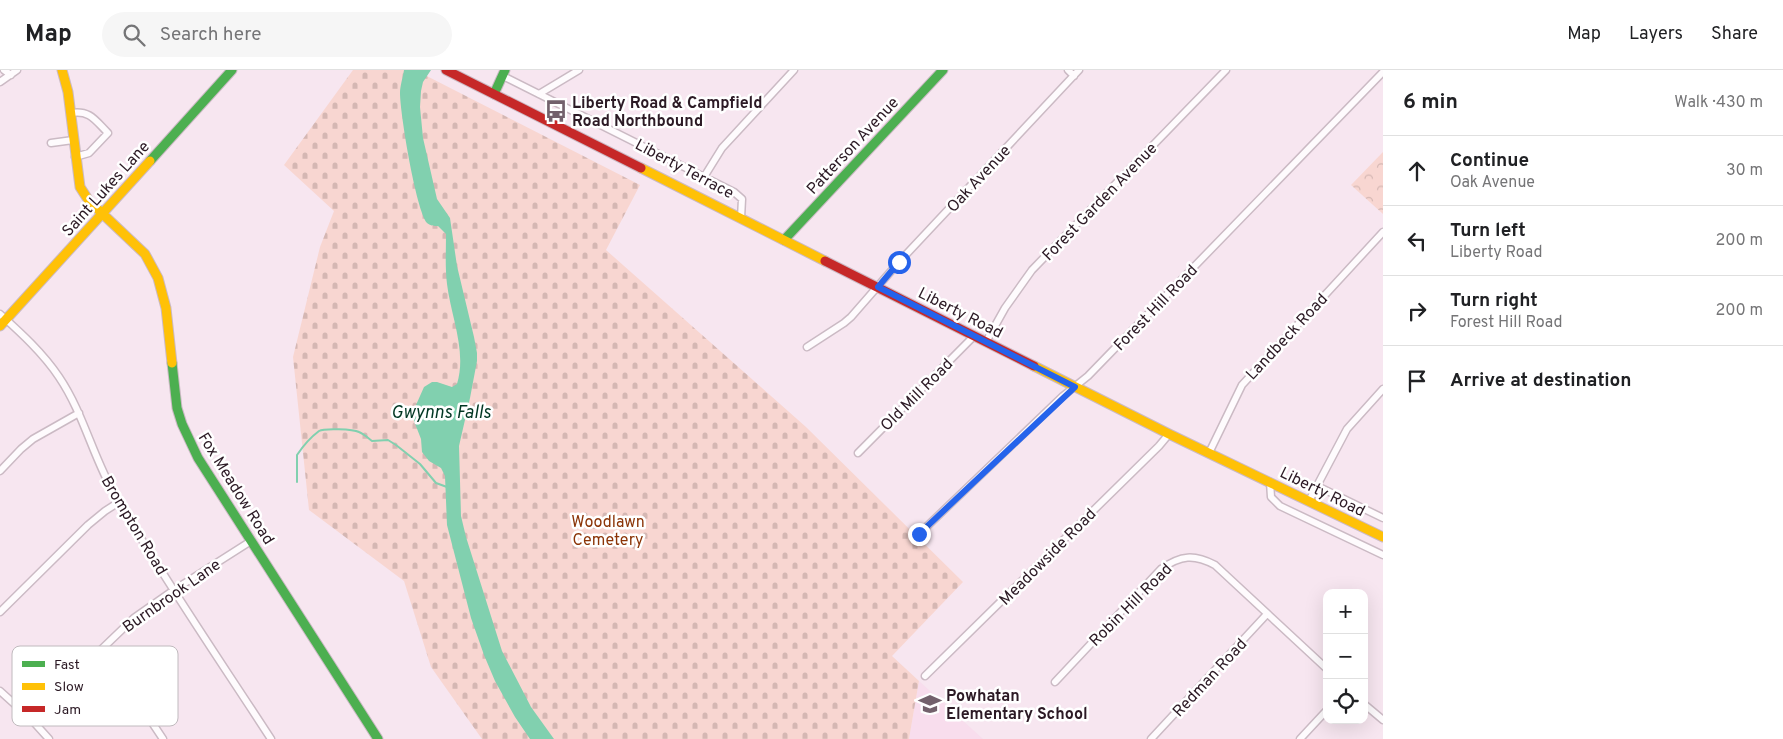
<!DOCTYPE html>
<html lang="en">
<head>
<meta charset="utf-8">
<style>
	:root { --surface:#fff; --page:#f6f6f6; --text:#202124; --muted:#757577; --line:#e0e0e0 }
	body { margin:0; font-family:Overpass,sans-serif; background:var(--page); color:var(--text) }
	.controls { position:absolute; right:15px; bottom:15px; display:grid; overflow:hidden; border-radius:10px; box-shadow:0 5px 20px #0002 }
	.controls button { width:45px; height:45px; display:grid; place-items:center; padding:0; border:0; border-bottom:1px solid var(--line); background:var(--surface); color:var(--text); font:25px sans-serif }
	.stop { position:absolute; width:15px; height:15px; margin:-11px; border:4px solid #2563eb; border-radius:50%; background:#fff }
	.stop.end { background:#2563eb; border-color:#fff; box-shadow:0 1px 5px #0008 }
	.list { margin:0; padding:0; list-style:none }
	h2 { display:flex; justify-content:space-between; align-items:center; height:65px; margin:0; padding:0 20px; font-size:21px }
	h2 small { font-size:16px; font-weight:400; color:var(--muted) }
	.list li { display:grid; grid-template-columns:32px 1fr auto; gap:15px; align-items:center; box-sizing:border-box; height:70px; padding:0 20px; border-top:1px solid var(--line) }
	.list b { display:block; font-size:19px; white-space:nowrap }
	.list p { margin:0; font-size:16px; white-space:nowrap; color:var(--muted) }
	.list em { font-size:16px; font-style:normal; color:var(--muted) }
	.icon { flex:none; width:28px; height:28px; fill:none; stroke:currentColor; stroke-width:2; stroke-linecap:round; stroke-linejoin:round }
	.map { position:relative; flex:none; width:1383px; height:669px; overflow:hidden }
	header { display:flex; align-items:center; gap:30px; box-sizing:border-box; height:70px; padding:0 25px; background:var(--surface); border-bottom:1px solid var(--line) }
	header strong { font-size:24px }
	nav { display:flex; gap:28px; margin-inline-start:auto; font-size:18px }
	.search { width:350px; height:45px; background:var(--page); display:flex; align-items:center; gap:12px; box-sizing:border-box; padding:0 18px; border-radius:28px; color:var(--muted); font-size:19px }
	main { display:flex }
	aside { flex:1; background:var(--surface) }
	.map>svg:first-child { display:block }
</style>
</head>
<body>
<header>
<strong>Map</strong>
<div class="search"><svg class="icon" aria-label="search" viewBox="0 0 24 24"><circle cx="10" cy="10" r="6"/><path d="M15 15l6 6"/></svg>Search here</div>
<nav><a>Map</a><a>Layers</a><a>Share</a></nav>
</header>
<main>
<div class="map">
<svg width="1383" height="669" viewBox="0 0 1383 669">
	<defs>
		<pattern id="cemetery-stones" width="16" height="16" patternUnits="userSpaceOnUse" patternTransform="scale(1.25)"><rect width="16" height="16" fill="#f8d6d1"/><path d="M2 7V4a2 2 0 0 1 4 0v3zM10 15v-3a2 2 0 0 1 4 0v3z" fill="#d5b7b3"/></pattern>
		<pattern id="park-crowns" width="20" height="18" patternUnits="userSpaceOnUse" patternTransform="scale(1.25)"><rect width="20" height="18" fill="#f8d6d1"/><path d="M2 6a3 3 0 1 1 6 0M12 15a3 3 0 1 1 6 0" fill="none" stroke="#d5b7b3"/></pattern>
	</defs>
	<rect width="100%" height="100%" fill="#f7e6f0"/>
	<path fill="#f8dded" d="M919,611L983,669H909Z"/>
	<path fill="url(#cemetery-stones)" d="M353,0H415L640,115L606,180L806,357L963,512L892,586L919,611L909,669H482L431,597L404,511L309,440L293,287L320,177L334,141L284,95Z"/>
	<path fill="url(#park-crowns)" d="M1383,82V144L1351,115Z"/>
	<path fill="#81d0af" d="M404,0H431L423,12L421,21L420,37L423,68L437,129L450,148L457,196L474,267L477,283V291L470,328L459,376L461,446L466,467L502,581L531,637L554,669H530L515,647L495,611L484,585L471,548L447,455L445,406L441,398L429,391L422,382L421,369L414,351L416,335L424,317L432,312H437L452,317L457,314C467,281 451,247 447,214C445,197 446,181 446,164L438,156C434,156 431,156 427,153C416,140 400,43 400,23C400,16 403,7 404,0Z"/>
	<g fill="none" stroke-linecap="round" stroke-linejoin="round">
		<path stroke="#81d0af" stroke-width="2" d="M297,412V385C303,376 311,367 319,361C324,358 353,359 359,362C364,364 368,368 372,371L388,370L396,375L420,394L436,413L447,417"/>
		<defs>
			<path id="street" d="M4,0L11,5
				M1068,0L1074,6
				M503,6L734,122L742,129L741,148
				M0,12L17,0
				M539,24L579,0
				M71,43C90,40 95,50 108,63L89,83L75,87
				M51,73L73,70
				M704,107L722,78L794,0
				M0,244C21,263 43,283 59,307C84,344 93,388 116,427C164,509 219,589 271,669
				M986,272L1005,238L1032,200L1226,0
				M807,277L844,253L851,247L899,192L1079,0
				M858,383L974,266
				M1209,383L1242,315L1383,162
				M0,401L21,379L33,369L79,343
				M1270,412L1271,427L1280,436L1383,485
				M1317,416L1383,448
				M1309,431L1347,359L1383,319
				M919,464L1063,326L1088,306L1383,2
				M0,542L88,455L105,441L119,432
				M98,581L125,612L163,669
				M925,606L1159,376L1169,364
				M1055,612L1161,499C1181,485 1194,484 1215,495L1327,599
				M0,621L30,648L49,669
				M1364,634L1383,650
				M30,648L134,548L174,520L251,471
				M1151,669L1267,544
				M1300,669L1327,640"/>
			<path id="fast" d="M494,24L505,0
				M150,91L232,0
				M784,170L943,0
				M172,293L177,338L182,354L198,388L378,669"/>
			<path id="slow" d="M62,0L68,22L80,117L89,131L145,184L158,208L166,238L172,293
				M641,98L825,191
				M0,256L150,91
				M1034,296L1169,364L1383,467"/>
			<path id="jam" d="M446,0L641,98
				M825,191L1034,296"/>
		</defs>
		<use href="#street" stroke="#cbbac4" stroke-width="9"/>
		<use href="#fast" stroke="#cbbac4" stroke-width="11"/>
		<use href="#slow" stroke="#cbbac4" stroke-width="11"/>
		<use href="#jam" stroke="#cbbac4" stroke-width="11"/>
		<use href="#street" stroke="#fefbfd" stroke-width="6"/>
		<use href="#fast" stroke="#4caf50" stroke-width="9"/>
		<use href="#slow" stroke="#ffc107" stroke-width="9"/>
		<use href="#jam" stroke="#c62828" stroke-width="9"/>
	</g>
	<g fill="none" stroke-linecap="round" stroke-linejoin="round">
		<path stroke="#2563eb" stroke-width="6" d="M899,192L878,217L1075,317L919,464"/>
	</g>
	<defs>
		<symbol id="bus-bare" viewBox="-9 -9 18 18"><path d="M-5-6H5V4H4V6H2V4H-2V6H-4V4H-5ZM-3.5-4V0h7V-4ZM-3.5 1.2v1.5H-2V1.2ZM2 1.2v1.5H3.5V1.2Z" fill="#73616c" stroke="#fff" stroke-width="2.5" paint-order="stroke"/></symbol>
		<symbol id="school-bare" viewBox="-9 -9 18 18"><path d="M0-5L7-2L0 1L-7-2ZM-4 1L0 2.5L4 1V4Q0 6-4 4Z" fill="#73616c" stroke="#fff" stroke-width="2.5" paint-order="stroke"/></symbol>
	</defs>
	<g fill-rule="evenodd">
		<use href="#bus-bare" x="540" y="25" width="32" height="32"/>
		<use href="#school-bare" x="914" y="618" width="32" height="32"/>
	</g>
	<g text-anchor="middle" stroke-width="5" stroke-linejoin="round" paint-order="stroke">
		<g font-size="16" font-weight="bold" fill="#2c1a25" stroke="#fff" text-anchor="start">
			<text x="572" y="38">Liberty Road &amp; Campfield<tspan x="572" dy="18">Road Northbound</tspan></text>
			<text x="946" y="631">Powhatan<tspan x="946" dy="18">Elementary School</tspan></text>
		</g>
		<g font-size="16" fill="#2c1a25" stroke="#fff">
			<text transform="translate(852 75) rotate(-47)" y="6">Patterson Avenue</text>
			<text transform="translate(685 98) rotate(28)" y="6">Liberty Terrace</text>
			<text transform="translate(978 108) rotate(-47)" y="6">Oak Avenue</text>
			<text transform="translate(105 118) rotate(-48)" y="6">Saint Lukes Lane</text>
			<text transform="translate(1099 131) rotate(-46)" y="6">Forest Garden Avenue</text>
			<text transform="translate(1155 237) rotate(-46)" y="6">Forest Hill Road</text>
			<text transform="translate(961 242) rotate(27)" y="6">Liberty Road</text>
			<text transform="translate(1286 266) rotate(-47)" y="6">Landbeck Road</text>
			<text transform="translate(916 324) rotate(-45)" y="6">Old Mill Road</text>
			<text transform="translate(237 418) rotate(58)" y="6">Fox Meadow Road</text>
			<text transform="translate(1323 421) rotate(26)" y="6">Liberty Road</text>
			<text transform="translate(135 455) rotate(59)" y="6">Brompton Road</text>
			<text transform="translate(1047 486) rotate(-45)" y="6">Meadowside Road</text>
			<text transform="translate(171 525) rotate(-35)" y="6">Burnbrook Lane</text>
			<text transform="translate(1130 534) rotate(-45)" y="6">Robin Hill Road</text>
			<text transform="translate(1209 607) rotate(-47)" y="6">Redman Road</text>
		</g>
		<g font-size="16" fill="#8b3407" stroke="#fff">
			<text x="608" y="457">Woodlawn<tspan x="608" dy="18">Cemetery</tspan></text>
		</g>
		<g font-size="18" font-style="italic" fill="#003622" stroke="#fff">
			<text x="441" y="348">Gwynns Falls</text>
		</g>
	</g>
	<rect x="12" y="576" width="166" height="80" rx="8" fill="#fff" stroke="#c0babe" stroke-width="1"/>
	<rect x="22" y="591" width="23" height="6" fill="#4caf50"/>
	<rect x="22" y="613" width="23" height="7" fill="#ffc107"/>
	<rect x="22" y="636" width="23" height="6" fill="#c62828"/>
	<g font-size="14" fill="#2c1a25">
		<text x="54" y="599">Fast</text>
		<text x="54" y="621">Slow</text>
		<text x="54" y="644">Jam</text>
	</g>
</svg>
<div class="controls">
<button>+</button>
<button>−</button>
<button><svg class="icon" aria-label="locate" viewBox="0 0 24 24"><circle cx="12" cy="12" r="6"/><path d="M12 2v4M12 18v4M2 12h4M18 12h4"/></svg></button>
</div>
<div class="stop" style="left:899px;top:192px"></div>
<div class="stop end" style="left:919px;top:464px"></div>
</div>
<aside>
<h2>6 min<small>Walk · 430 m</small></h2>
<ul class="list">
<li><svg class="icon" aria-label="ahead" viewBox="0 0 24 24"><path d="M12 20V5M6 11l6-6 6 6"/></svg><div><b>Continue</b><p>Oak Avenue</p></div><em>30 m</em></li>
<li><svg class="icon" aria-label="left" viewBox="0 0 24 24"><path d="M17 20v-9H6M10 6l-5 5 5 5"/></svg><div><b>Turn left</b><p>Liberty Road</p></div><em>200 m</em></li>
<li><svg class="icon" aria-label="right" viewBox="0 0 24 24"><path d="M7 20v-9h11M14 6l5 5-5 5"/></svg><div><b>Turn right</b><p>Forest Hill Road</p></div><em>200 m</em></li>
<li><svg class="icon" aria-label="arrive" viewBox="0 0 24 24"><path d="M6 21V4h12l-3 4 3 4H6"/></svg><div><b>Arrive at destination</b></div></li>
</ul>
</aside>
</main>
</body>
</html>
